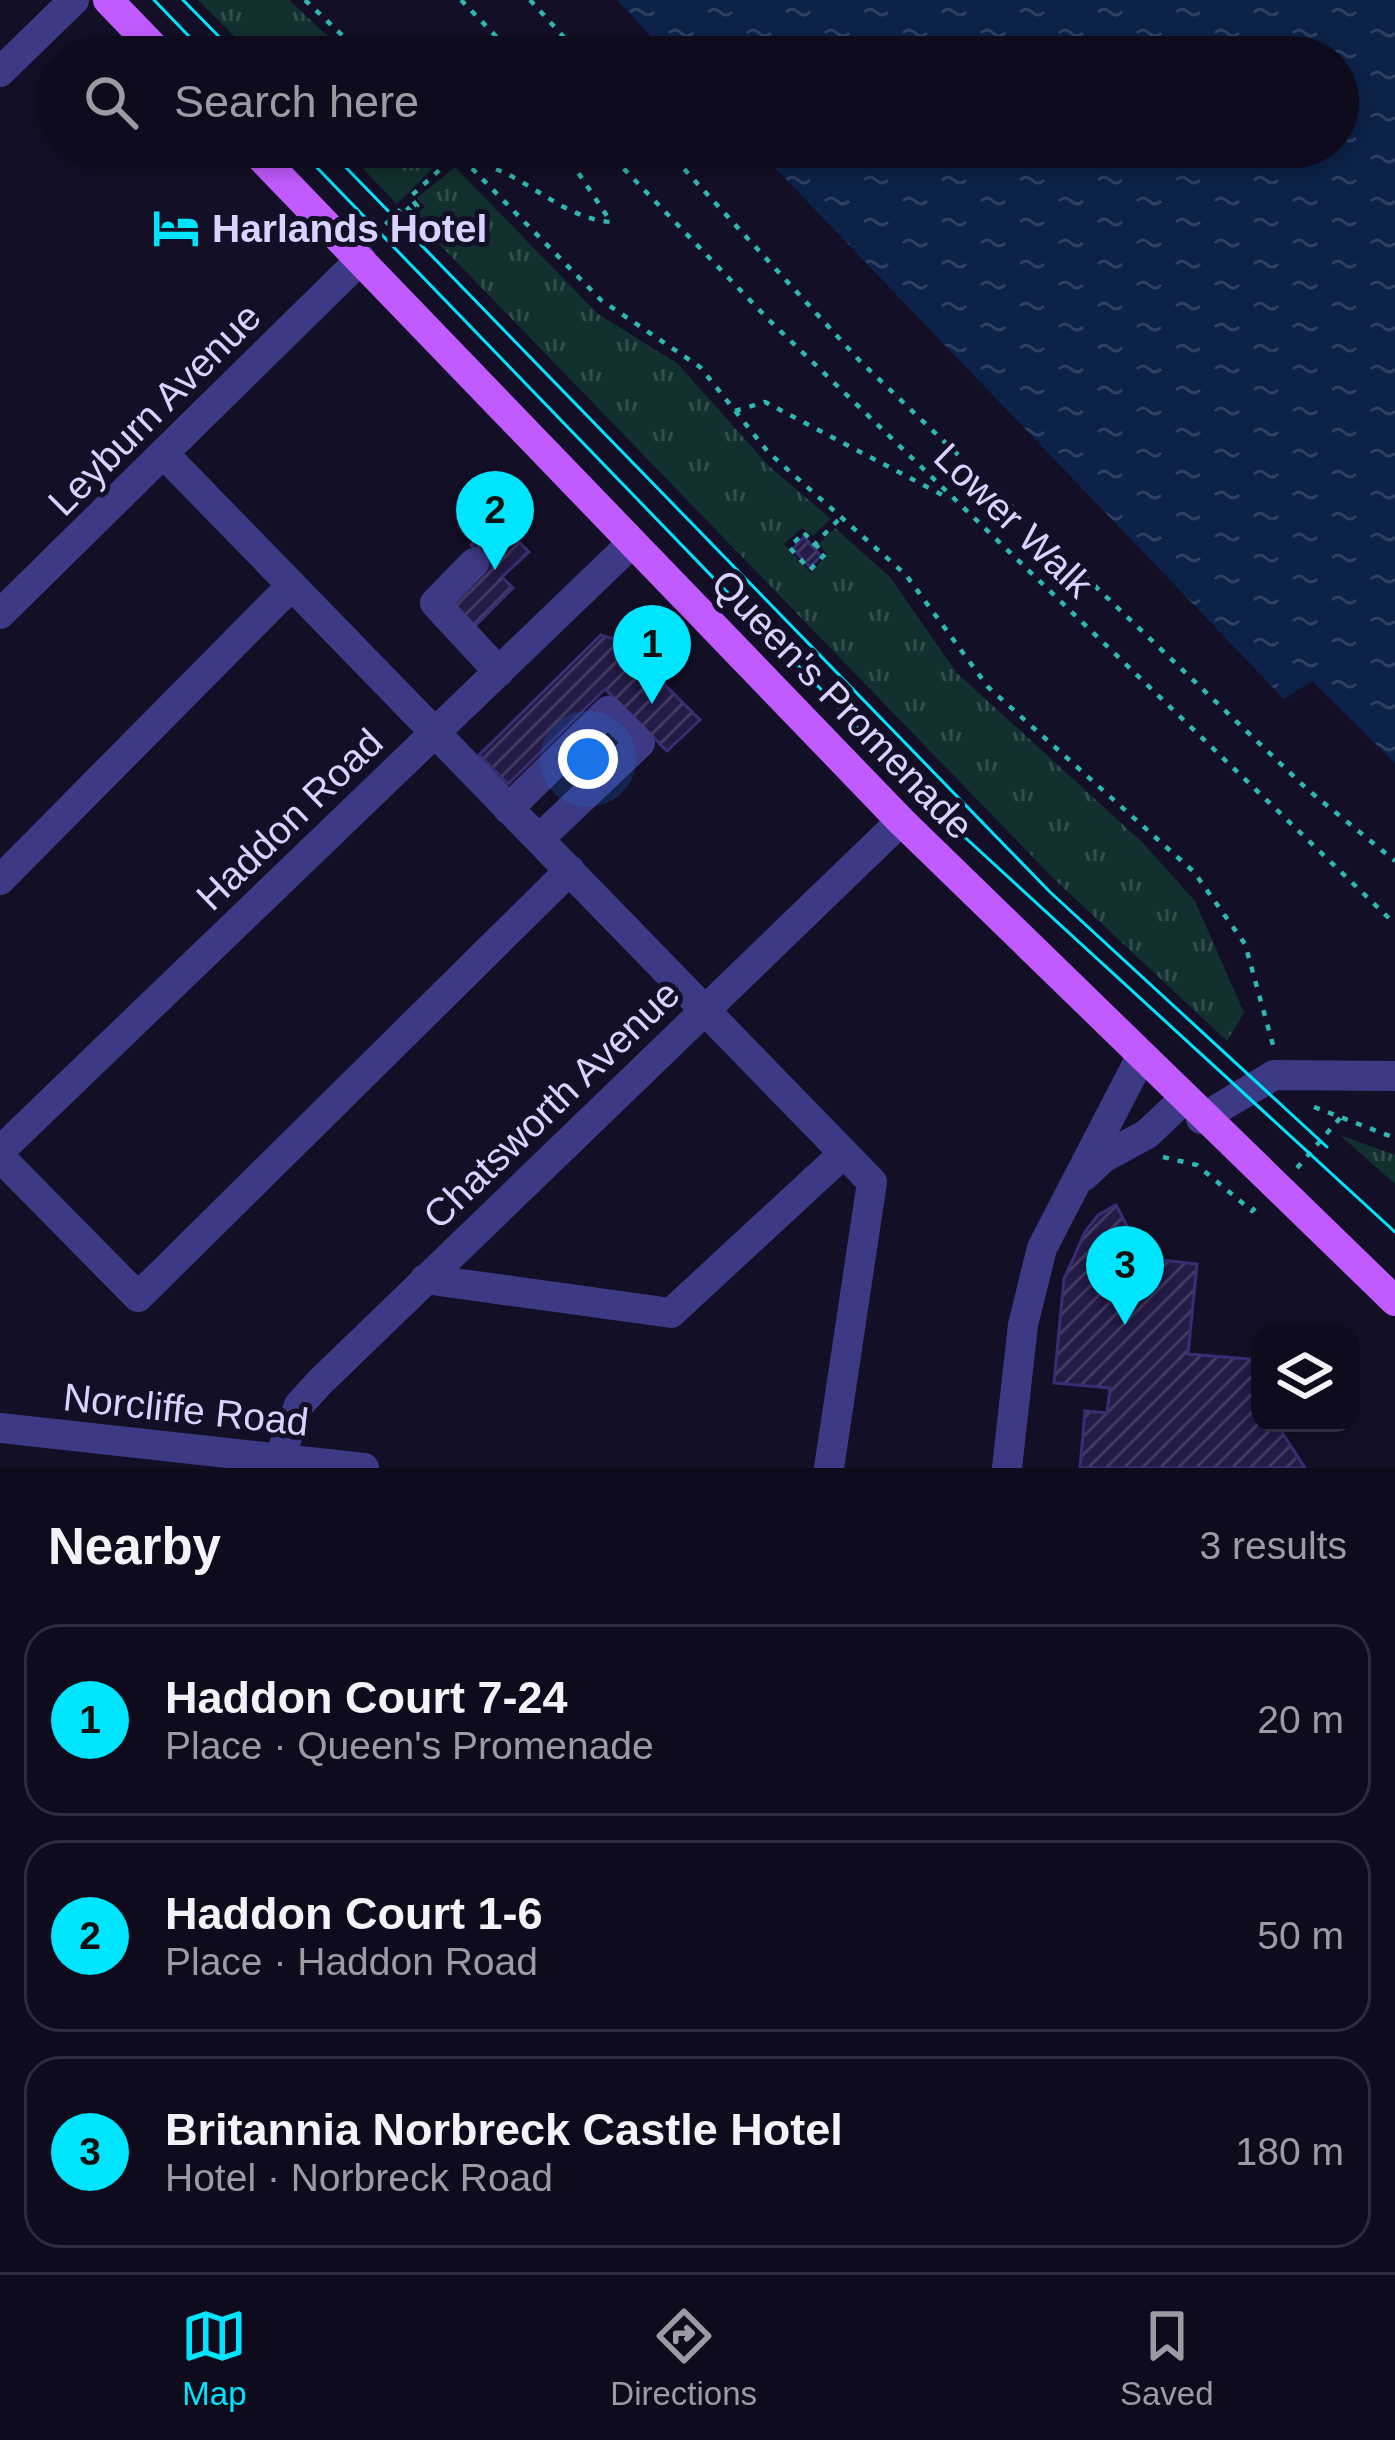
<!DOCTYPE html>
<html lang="en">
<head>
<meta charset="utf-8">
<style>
	:root { --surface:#0e0b1c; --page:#1c1929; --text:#f1f3f6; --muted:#9b9ba3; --line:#2e2b3b; --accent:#00e5ff }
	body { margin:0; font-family:Arial,sans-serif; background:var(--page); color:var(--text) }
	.controls { position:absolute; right:36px; bottom:36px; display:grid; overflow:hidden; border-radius:24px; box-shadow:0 6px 18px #0003 }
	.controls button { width:108px; height:108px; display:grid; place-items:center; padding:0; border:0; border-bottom:3px solid var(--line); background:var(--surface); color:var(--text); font:60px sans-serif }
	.you { position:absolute; left:588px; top:759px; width:42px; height:42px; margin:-30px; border:9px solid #fff; border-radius:50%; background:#1a73e8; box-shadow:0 0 0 18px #1a73e833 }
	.badge { display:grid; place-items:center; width:78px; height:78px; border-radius:50%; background:var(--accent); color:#111; font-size:39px; font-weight:700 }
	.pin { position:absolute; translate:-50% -99px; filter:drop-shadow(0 3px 6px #0008) }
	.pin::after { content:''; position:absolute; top:63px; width:42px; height:36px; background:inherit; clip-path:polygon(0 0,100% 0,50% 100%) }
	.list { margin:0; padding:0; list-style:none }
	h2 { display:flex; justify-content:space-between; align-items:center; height:156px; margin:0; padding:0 48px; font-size:51px }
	h2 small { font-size:39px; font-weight:400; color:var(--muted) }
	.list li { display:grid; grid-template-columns:78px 1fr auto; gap:36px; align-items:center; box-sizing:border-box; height:192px; margin:0 24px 24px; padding:0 24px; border:3px solid var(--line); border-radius:36px }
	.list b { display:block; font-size:45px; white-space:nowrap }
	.list p { margin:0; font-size:39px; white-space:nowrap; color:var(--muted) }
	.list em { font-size:39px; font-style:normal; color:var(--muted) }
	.icon { flex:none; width:66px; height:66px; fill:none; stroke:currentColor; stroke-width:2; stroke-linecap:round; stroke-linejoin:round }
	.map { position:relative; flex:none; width:1395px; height:1468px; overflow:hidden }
	.search { position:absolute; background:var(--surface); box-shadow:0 6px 18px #0003; left:36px; right:36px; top:36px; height:132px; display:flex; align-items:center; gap:30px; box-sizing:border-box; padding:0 42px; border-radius:66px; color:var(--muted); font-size:45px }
	.sheet { height:804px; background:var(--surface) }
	nav { display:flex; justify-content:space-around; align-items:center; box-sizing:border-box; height:168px; border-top:3px solid var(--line); background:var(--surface); font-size:33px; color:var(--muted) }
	nav a { display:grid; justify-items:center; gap:6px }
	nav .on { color:var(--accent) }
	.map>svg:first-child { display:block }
</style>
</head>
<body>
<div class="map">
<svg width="1395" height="1468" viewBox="0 0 1395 1468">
	<defs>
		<pattern id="grass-tufts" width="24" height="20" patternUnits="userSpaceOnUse" patternTransform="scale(3)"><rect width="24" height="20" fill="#12302f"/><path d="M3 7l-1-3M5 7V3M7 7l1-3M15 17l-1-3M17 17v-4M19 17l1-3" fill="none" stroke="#344d4e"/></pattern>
		<pattern id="water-ripples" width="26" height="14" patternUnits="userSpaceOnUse" patternTransform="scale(3)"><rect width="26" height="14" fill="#0c2248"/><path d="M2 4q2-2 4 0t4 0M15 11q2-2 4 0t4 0" fill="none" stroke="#2f4163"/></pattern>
		<pattern id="building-hatch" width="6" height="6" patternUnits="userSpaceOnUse" patternTransform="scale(3)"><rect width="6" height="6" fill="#241b47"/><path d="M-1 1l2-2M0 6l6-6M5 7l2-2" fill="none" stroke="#433b63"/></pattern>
	</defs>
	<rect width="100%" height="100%" fill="#130f26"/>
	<path fill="url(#grass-tufts)" d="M198,0H289L350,57H255Z
		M342,147H436L445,156L397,204Z
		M455,167L598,314L677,363L769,466L831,519L813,536L802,528L784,544L811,573L827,554L819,544L835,528L890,577L956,672L1142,842L1195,901L1244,1013L1227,1041L1053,878L413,217L425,207L417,198Z
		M1340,1135L1395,1155V1184Z"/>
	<path fill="url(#water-ripples)" d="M617,0H1395V763L1312,681L1284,699L755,147H1338V57H670Z"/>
	<path fill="url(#building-hatch)" stroke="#3b2d73" stroke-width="3" d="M496,520L529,552L502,577L513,588L473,628L448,601L487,563L471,545Z
		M804,537L821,556L810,567L793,549Z
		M601,635L621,641L700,720L667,751L605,689L508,784L479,755Z
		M1116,1205L1144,1258L1197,1264L1188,1354L1260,1360V1423H1276L1305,1468H1080L1085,1411L1107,1413L1110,1388L1054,1383L1064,1279L1085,1232L1098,1215Z"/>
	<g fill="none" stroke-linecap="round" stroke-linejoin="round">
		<path stroke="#2fb8b0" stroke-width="4.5" stroke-dasharray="6 9" stroke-linecap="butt" d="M305,0L365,57
			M461,0L516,57
			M530,0L582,57
			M451,147L601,300L700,367L768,452L906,575L988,687L1194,872L1245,944L1273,1045
			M603,147L769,320L1395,924
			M664,147L859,360L1308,790L1395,861
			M467,162C521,167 557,218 611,222L561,147
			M375,235L405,205L411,212L417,206L410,197L458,153
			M735,411L765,402L950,499
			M804,533L825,554L810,570L789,547Z
			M813,546L844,514
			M1314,1107L1395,1138
			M1163,1157L1197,1165L1252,1211L1258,1205
			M1297,1168L1340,1118"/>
		<path stroke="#3d3a85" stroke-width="30" d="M0,72L74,0
			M164,454L872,1182L829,1468
			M474,563L435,603L499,672
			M0,614L361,259
			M508,809L608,711L640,743L539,839
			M0,880L291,586
			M1201,1119L1274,1075L1395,1076
			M0,1151L632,543
			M0,1157L138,1297L570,870
			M1084,1176L1103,1158L1147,1134L1183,1100
			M425,1279L671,1313L844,1153
			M0,1428L364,1468
			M279,1459L299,1405L320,1382L901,821
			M1007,1468L1023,1325L1042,1248L1141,1057"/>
		<path stroke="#c25bff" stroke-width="30" d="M108,0L163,57
			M251,147L901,821L1395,1301"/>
		<path stroke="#00e5ff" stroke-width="3" d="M154,0L209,57
			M183,0L239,57
			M297,147L958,831L1395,1232
			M326,147L1050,892L1327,1147"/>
	</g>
	<defs>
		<symbol id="hotel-bare" viewBox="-9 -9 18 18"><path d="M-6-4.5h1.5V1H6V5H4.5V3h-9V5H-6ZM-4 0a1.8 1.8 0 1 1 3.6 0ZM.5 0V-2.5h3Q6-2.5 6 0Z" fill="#00e5ff" stroke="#130f26" stroke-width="2.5" paint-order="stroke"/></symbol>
	</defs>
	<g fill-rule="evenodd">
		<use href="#hotel-bare" x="143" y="195" width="66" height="66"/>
	</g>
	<g text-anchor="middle" stroke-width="10" stroke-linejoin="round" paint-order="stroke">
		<g font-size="39" font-weight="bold" fill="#d9d4ff" stroke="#130f26" text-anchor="start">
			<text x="212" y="242">Harlands Hotel</text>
		</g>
		<g font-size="39" fill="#d9d4ff" stroke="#130f26">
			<text transform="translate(154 409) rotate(-45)" y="14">Leyburn Avenue</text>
			<text transform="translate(1014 520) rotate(44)" y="14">Lower Walk</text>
			<text transform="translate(843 704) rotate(46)" y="14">Queen's Promenade</text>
			<text transform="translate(289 819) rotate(-44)" y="14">Haddon Road</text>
			<text transform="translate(551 1104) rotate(-44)" y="14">Chatsworth Avenue</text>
			<text transform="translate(186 1409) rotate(6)" y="14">Norcliffe Road</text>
		</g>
	</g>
</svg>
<div class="controls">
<button><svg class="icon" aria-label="layers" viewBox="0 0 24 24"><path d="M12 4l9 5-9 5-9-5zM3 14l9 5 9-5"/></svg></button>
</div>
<div class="you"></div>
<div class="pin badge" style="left:652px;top:704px">1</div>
<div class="pin badge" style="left:495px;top:570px">2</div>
<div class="pin badge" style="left:1125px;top:1325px">3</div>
<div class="search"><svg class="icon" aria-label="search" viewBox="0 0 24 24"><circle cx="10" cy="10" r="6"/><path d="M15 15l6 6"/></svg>Search here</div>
</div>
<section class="sheet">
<h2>Nearby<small>3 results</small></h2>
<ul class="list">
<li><span class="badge">1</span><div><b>Haddon Court 7-24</b><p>Place · Queen's Promenade</p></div><em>20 m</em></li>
<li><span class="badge">2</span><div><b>Haddon Court 1-6</b><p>Place · Haddon Road</p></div><em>50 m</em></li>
<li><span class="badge">3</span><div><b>Britannia Norbreck Castle Hotel</b><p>Hotel · Norbreck Road</p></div><em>180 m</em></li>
</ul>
</section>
<nav>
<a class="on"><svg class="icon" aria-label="map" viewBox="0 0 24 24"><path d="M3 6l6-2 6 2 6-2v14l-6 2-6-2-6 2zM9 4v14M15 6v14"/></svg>Map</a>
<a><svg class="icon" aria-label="directions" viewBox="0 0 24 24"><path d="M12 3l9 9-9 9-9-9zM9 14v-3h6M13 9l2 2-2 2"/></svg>Directions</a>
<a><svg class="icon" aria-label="saved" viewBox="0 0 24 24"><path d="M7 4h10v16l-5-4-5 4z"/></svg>Saved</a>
</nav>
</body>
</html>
